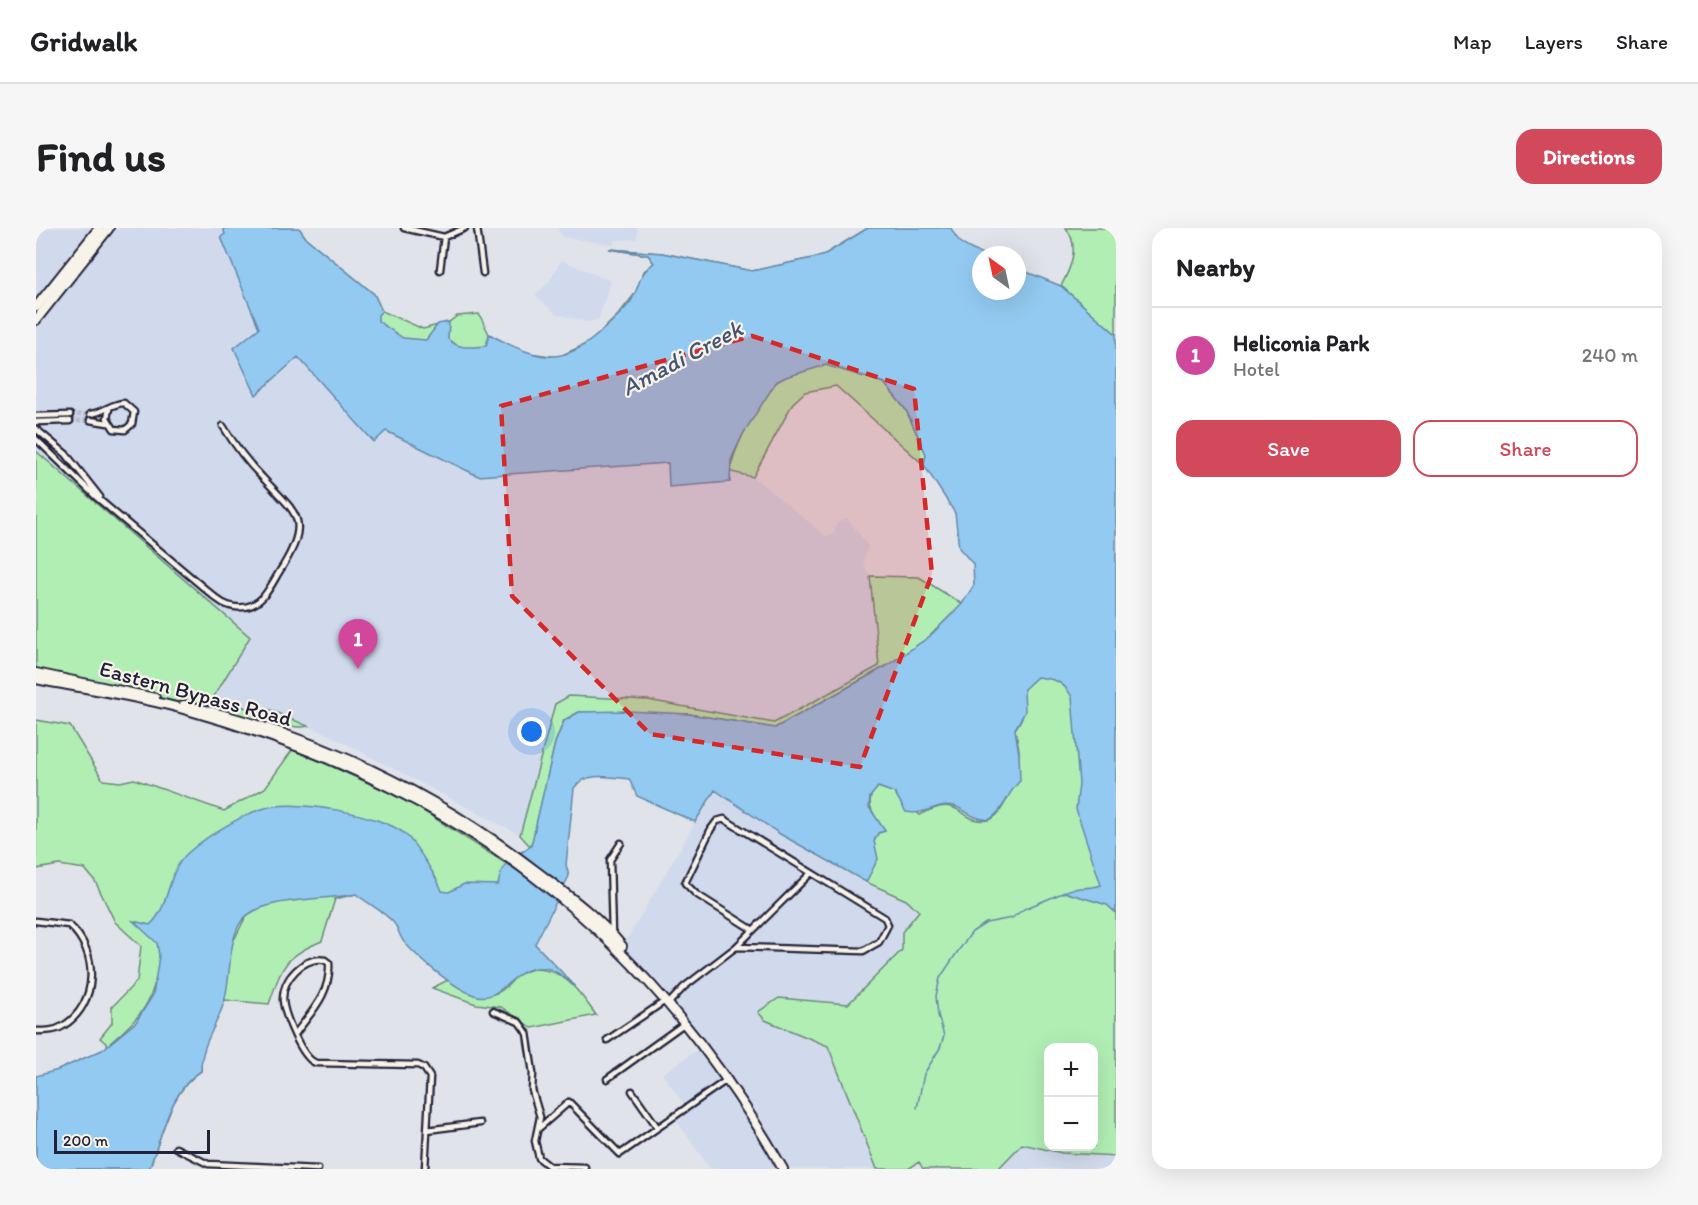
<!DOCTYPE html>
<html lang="en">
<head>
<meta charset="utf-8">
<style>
	:root { --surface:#fff; --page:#f6f6f6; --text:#202124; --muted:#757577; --line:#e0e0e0; --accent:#d1495b }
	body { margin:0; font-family:Itim,sans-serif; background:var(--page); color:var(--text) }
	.controls { position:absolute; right:18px; bottom:18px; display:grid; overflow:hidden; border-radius:12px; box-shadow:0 6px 24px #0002 }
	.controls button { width:54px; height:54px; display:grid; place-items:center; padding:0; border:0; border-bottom:2px solid var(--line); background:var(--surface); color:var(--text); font:30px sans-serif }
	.compass { position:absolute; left:936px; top:18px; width:54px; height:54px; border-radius:50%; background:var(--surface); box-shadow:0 6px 24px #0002; rotate:327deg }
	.scale { position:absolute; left:18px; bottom:15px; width:156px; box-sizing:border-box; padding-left:6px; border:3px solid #22223b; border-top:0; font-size:16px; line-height:21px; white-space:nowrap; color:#22223b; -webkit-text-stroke:4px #f7f3e8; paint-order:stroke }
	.you { position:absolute; left:496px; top:504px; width:21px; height:21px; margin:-15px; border:4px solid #fff; border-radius:50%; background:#1a73e8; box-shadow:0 0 0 9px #1a73e833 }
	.badge { display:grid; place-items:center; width:39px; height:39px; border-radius:50%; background:var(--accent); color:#fff; font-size:20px; font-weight:700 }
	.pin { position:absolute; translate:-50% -50px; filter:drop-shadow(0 2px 3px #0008) }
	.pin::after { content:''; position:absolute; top:32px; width:21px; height:18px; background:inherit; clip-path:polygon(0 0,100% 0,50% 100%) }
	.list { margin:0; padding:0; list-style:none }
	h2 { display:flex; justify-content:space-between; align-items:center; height:78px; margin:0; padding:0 24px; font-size:26px }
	h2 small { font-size:20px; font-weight:400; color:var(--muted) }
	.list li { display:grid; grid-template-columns:39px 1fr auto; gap:18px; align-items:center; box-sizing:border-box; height:96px; padding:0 24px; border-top:2px solid var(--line) }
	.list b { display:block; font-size:22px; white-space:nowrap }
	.list p { margin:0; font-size:20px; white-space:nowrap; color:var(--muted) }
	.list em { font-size:20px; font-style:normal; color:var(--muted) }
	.actions { display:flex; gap:12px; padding:18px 24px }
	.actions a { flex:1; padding:14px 0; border:2px solid var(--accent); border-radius:18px; text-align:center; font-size:21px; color:var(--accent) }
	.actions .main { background:var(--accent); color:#fff }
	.map { position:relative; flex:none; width:1080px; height:941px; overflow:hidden; border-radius:18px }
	header { display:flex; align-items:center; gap:36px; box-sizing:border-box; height:84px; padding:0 30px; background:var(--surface); border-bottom:2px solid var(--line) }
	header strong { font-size:28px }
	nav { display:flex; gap:33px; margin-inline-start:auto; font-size:21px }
	.intro { display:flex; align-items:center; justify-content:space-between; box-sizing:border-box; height:144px; padding:0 36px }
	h1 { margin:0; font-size:42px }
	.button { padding:15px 27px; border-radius:18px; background:var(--accent); color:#fff; font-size:21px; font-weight:700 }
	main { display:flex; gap:36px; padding:0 36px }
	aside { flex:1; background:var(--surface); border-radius:18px; box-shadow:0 6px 24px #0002 }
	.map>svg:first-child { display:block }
</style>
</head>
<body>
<header>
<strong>Gridwalk</strong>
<nav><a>Map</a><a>Layers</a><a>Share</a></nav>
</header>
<div class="intro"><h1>Find us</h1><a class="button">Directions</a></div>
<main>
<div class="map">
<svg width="1080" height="941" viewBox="0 0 1080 941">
	<rect width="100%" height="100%" fill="#e0e4ea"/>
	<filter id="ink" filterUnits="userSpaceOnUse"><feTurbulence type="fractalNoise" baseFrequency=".0167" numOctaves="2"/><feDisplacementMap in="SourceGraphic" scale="12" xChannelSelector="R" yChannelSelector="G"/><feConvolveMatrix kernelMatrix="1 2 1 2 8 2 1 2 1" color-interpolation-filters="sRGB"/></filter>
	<g filter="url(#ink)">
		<path fill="#d0daec" d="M0,0H78L80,2L83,0H187L189,6L185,9L223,100L220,167L262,129L338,214L350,203L442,248L632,235L634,259L694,254L695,244L717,249L791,309L797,306L801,295L811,290L832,318L827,335L834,348L843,438L738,495L612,472L533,468L519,476L484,607L291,506L232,481L225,484L176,470L213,409L0,223Z
			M521,0H602L601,11L579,12L578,17L527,9Z
			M525,32L575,53L563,91L552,94L520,86L499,67L513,54Z
			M678,562L782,629L870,672L883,683L866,704V722L812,776L743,770L729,792L792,818L841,941H674L640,892L653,883L626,846L664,820L583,725Z
			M985,916L1026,925L1080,928V941H962Z"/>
		<path fill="#b1eeb4" stroke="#6a8878" stroke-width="1.5" fill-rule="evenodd" d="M263,0L270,10L338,66L346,83L387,101L413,94L421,88L443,86L453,106L486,124L522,129L554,114L582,87L601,63L607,44L618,35L612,27L573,21L626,25L716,43L786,28L832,0L822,15L538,131L393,130L319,86Z
			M1030,0H1080V106L1025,58C1035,40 1044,18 1030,0Z
			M790,137L849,155L870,182L890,226L888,237L800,158L769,164L757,175L717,249L695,244C694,225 726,166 741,154C753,144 775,141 790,137Z
			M0,223L214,409L177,470L224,484L232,481L272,498C254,503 237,487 218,491L0,444Z
			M834,348L883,349L926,376L893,409L852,437L739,500L653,486L543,484L528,492L519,515L497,611L481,651L472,665H404L359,617L127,719C116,773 114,781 72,817L64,810L76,795V779L101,753L105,718L79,694L59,653L49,641L23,637L0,641V492L34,498L67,552L84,554L98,551L188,583L229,560L257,521L372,573L469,635L494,618L484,607L519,476L533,468L612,472L738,495L843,438Z
			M1016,446L1038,457L1080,675V928L1026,925L986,916L962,941H887L883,934L872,941H841L792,818L729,792L722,784L743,770L812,776L866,722V704L883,683L870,672L830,654L841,631L838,614L842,605L849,603C839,589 825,573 842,559L859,565L884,587C927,563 923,597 952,592C969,589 984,540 983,524C983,517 980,509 979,501C992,485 985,476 988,460L1001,449ZM1012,820H1058V918H1012Z
			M221,666H320L299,671L286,713C247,729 246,739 233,776L189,772L165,826V843C134,862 126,908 113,941H0V889L199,710Z
			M497,741C529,740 543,764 560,787L496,800L465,779L440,776L396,760L412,752C428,761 447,774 466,762C481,752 473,748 497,741Z"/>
		<path fill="#93caf1" stroke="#6687a8" stroke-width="1.5" d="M187,0H263L270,10L338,66L346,83L342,87V93L367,110L390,112L402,96L413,94L412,111C423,122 436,119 450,118L453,106C502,132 526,141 569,100C578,91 588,83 595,73C606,55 599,50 618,35L612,27L573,21L626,25L716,43L786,28L832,0H915C923,17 932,21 950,27H945V63H981V40L1025,58L1080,106V685L1071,677L1028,664C1041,657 1053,662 1065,657L1040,581L1043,556L1036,469C1027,453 1019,451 1001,449L988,461L989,484L979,501L983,526L984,553C970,566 969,582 953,592C931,590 931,581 917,578C900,574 891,588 870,584L859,565L842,559L834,569L833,579L849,603L842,605L838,613L842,631L830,654L744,606L679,562L659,594L601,568L593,551C574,549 550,543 538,560L530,637L533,648L499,716L539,758C532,753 524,745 516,742C478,729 468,778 438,767C416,759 383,731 368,714C363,708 362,699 357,694C347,683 331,675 320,666C290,673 218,667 203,697C192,719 195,746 189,770C183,797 165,813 165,843C134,862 126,908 113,941H0V848L22,842L66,822L100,794L117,767L123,728L121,715L97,693L114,697C136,677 129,643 154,623C171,608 207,586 229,580C258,571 346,586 369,606C379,615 402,651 406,663L413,664L428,656L462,657C466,632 476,632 495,618L519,515L528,493L543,484L591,483L653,486L739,500L852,437L893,409L926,376L938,357L937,336L923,320L919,285L888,237L890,226L870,182L848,155L790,137L750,149L740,154L707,206L695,232L694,254L633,259L632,235L442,248L350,203L338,214L262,129L220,167L198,120L223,100L185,9L189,6Z"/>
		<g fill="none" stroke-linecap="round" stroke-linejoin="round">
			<path stroke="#6687a8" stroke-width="1.5" d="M881,880L888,846L904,820L908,808L902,787L900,768L904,750L920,726L936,704L950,695L976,690L988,681L1029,664"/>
			<path stroke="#babdc7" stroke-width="4.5" stroke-dasharray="4.5 2" stroke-linecap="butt" d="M34,187L54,186
				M34,193L54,192"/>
			<defs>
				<path id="street" d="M368,0L408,9L429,0
					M441,0L447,45
					M404,42L408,9
					M54,186C67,185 76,175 88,175L98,184L96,196L89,202L78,201L71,190L73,181
					M0,188L34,187
					M54,192L72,195
					M0,194L34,193
					M0,201L30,226L64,269
					M0,211L59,268L181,371C195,382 214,383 227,369C235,360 240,348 247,338C276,290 259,285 226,249C211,234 198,216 187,198
					M0,693L33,697C63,723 63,776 27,798C19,803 9,803 0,803
					M576,707L574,632L585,615
					M700,719L827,723L843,714L852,697L849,690L688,591L681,593L675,601L649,655L660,666L717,702
					M633,775L648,759L700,719L775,645
					M457,783L483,794L491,805L497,845L496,862L504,889L499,913L503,930L513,938L549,939L548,941
					M260,805C276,783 295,765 293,735L289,732C268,728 246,751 247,772C248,786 266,831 280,835L382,837L388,840L394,849L389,941
					M571,812L629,773
					M571,851L649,795
					M596,863L622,900
					M503,900L533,874L584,926L692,851
					M391,902L444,895
					M140,920L172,936L282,941"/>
				<path id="primary" d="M0,79L63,0
					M0,92L73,0
					M0,445L119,470
					M0,451C50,461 102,468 151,482C419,557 609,698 747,941
					M148,477C279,507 398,564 504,646C533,668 562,689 586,718"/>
			</defs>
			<use href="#street" stroke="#22223b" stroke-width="9"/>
			<use href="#primary" stroke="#22223b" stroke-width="12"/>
			<use href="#street" stroke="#f7f3e8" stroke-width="4.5"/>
			<use href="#primary" stroke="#f7f3e8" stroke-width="8"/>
		</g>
	</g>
	<path fill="#d62828" fill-opacity="0.2" stroke="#d62828" stroke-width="4.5" stroke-dasharray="12 8" stroke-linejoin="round" d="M716,108L878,161L896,346L824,539L614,506L476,368L465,178Z"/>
	<g text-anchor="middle" stroke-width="4.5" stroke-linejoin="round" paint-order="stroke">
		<g font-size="22" fill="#22223b" stroke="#f7f3e8">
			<text transform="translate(160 465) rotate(15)" y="8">Eastern Bypass Road</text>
		</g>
		<g font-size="24" font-style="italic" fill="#445472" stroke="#f7f3e8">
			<text transform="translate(646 130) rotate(-28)" y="8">Amadi Creek</text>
		</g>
	</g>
</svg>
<div class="controls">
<button>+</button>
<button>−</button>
</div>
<svg class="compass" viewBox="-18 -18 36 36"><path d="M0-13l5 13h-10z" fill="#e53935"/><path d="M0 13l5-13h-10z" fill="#757577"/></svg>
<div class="scale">200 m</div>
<div class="you"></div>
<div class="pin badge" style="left:322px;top:441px;background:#d1479c">1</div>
</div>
<aside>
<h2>Nearby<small></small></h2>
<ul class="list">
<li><span class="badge" style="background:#d1479c">1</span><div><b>Heliconia Park</b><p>Hotel</p></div><em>240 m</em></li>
</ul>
<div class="actions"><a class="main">Save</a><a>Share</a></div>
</aside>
</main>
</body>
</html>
